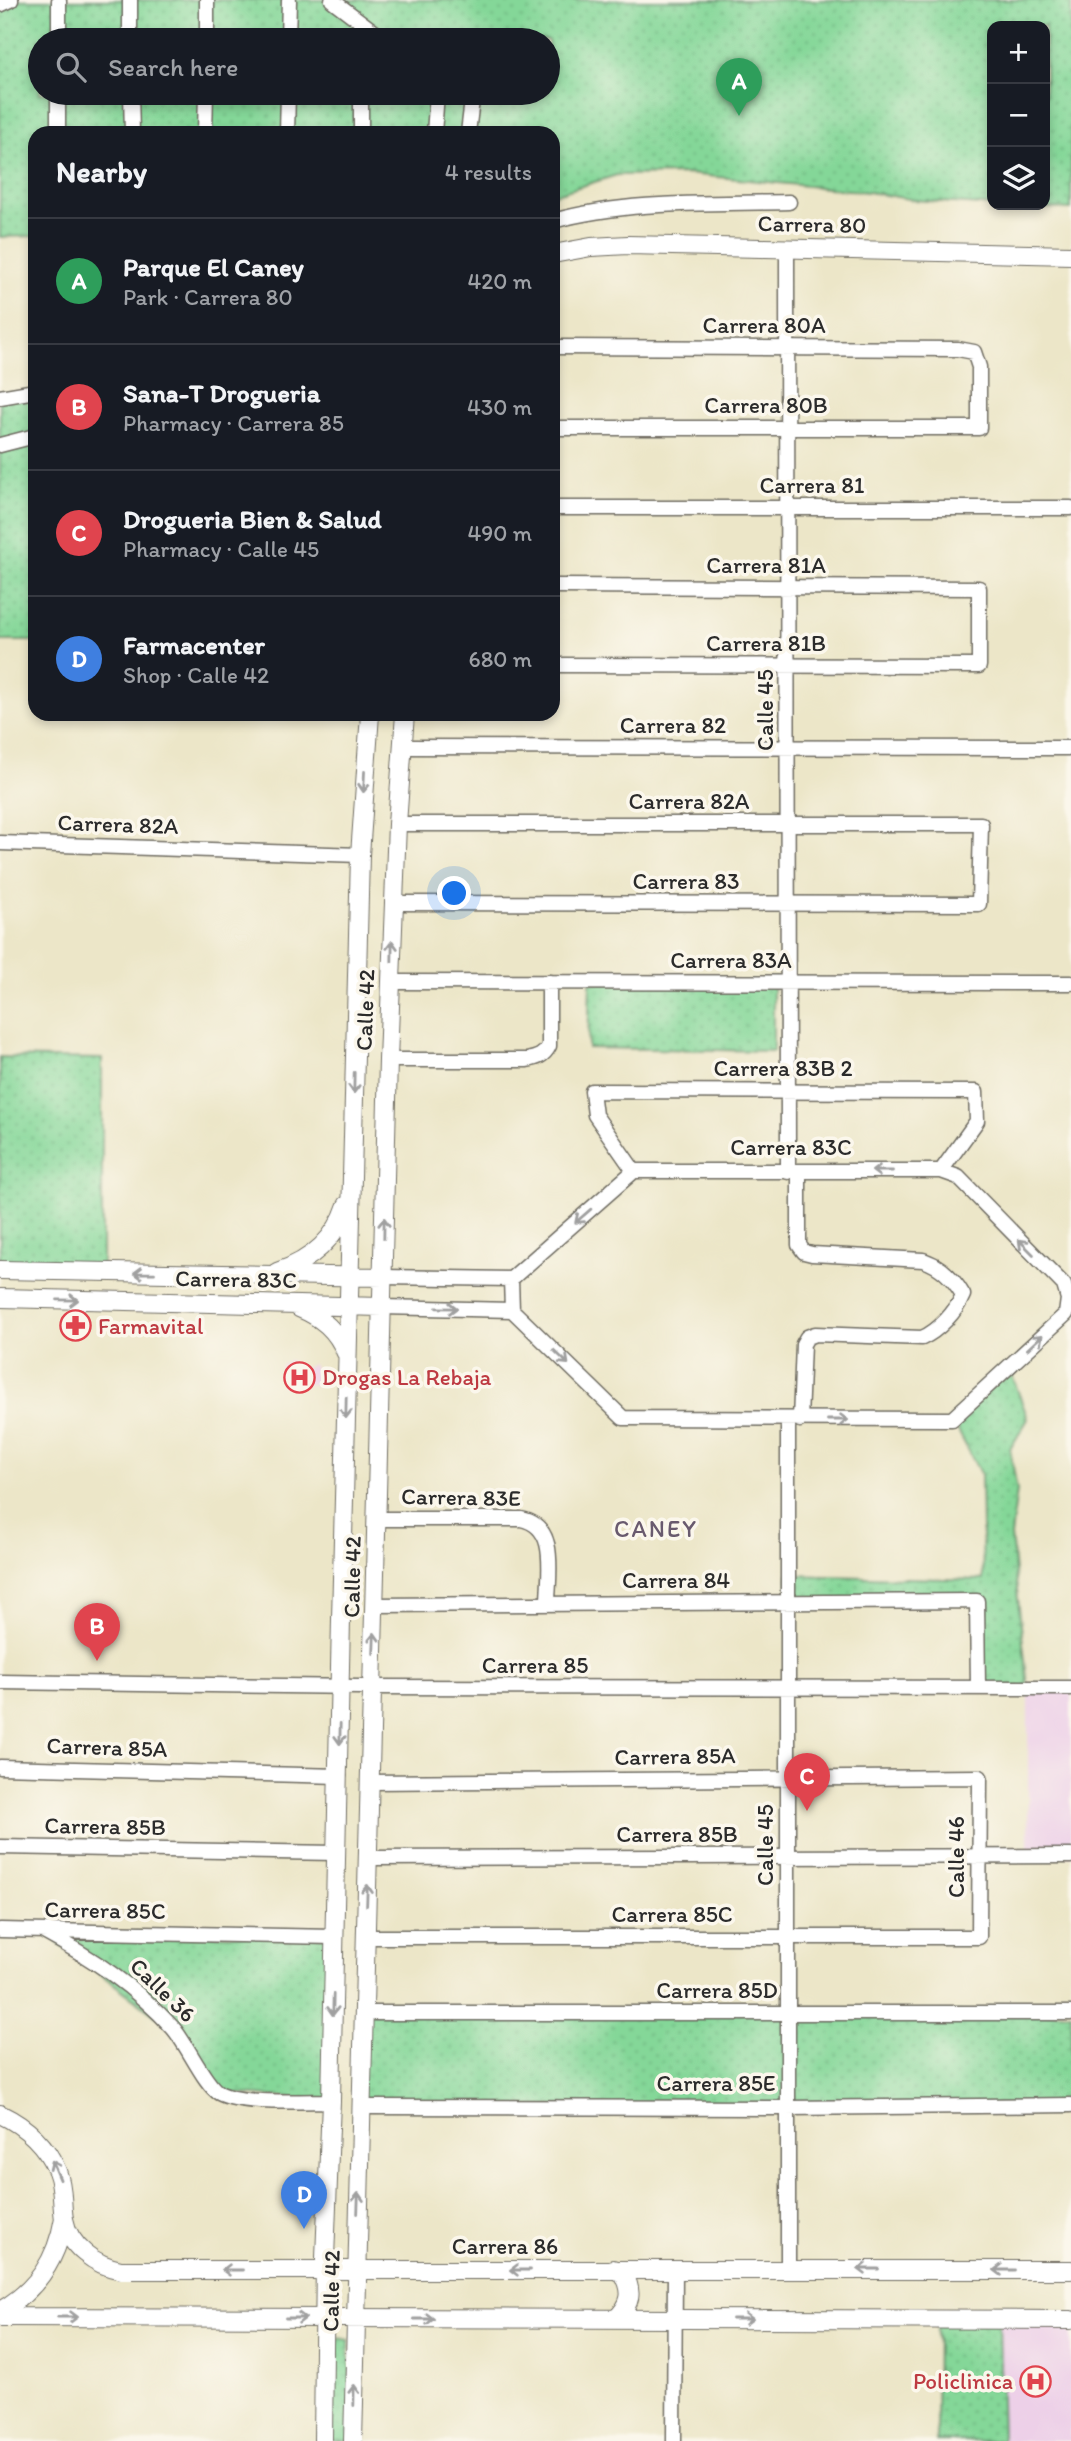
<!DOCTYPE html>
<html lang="en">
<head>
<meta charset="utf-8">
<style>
	:root { --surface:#171b24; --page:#242831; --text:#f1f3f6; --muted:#9ea1a6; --line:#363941; --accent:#8c9099 }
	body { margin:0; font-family:Itim,sans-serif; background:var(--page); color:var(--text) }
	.controls { position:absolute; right:21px; top:21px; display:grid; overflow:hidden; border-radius:14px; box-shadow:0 4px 10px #0003 }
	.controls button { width:63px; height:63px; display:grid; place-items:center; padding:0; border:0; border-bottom:2px solid var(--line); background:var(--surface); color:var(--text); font:35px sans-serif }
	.you { position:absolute; left:455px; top:894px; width:24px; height:24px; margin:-18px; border:5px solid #fff; border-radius:50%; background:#1a73e8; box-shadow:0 0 0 10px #1a73e833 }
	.badge { display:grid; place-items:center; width:46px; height:46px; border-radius:50%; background:var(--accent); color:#fff; font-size:23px; font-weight:700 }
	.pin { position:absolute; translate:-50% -58px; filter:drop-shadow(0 2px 4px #0008) }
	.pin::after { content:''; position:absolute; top:37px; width:24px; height:21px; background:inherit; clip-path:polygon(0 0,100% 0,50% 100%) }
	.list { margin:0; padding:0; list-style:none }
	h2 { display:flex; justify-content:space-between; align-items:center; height:91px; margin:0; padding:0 28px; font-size:30px }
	h2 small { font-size:23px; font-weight:400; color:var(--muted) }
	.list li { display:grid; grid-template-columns:46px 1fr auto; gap:21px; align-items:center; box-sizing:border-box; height:126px; padding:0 28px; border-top:2px solid var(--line) }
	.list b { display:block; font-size:26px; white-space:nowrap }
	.list p { margin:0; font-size:23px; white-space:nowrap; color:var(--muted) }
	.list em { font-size:23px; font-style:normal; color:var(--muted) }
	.icon { flex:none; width:38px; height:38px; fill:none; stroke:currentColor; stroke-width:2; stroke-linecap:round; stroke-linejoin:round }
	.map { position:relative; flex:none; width:1071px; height:2441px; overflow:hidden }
	.search { position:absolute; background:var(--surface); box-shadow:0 4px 10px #0003; left:28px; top:28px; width:532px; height:77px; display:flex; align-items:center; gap:18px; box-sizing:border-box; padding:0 24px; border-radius:38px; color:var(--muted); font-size:26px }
	.panel { position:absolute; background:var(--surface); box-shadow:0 4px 10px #0003; left:28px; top:126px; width:532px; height:595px; border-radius:21px }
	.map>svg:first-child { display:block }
</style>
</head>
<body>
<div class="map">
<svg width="1071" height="2441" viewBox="0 0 1071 2441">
	<defs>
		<pattern id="park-dots" width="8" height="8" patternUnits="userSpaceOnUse" patternTransform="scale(1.75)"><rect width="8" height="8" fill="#84d798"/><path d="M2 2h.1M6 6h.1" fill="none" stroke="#72b983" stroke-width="1.8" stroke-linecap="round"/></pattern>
	</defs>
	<rect width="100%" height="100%" fill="#fbf7ec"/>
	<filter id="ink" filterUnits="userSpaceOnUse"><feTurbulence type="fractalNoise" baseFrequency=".0143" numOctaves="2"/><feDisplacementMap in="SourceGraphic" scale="14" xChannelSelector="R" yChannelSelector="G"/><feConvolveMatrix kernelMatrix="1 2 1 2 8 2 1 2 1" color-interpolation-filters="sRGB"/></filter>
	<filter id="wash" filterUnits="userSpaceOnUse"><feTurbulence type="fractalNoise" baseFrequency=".00686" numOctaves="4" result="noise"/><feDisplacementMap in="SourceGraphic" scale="28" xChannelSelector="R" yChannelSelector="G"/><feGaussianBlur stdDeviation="1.57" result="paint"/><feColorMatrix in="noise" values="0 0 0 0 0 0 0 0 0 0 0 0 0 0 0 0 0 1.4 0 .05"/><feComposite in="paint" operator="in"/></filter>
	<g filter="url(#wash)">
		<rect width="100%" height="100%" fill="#ece6c8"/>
		<path fill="#edd0e8" d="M289,1360L301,1368L308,1367L312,1364L316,1369L317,1386H314L313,1384L282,1386L281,1365Z
			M1028,1688H1071V1856H1028Z
			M999,2320H1071V2441H1002Z"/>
		<path fill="url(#park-dots)" stroke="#588162" stroke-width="2" fill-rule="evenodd" d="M0,0H1071V209L1007,207L915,200L868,192L688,174L617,175L553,195V133H35V236L0,237ZM992,26H1045V205H992ZM40,40H548V93H40Z
			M35,391V641H0V397Z
			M590,982L773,983V1051L588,1048Z
			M0,1057L102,1059V1272L0,1270Z
			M1009,1367L1028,1419L1010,1449L1017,1490L1011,1536L1028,1688H978L976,1601L788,1602V1575L983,1580L981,1475L952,1419Z
			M44,1932L334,1937L331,2101L216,2092L172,2027Z
			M363,2013H1071V2105L361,2107Z
			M937,2320H999L1002,2441H936Z
			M338,2338L349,2340L353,2441H323L332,2340Z"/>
	</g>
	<g filter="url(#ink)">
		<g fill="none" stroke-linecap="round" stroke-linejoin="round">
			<defs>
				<path id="minor" d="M130,0V40
					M332,0L385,40
					M0,5L11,0
					M59,40V0
					M207,40V0
					M288,40L289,0
					M131,93L132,133
					M361,93V133
					M58,133V93
					M205,133L206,93
					M287,133L288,93
					M434,133L437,93
					M468,133L472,100
					M553,221C629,200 711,204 789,202
					M787,248L788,1172
					M553,347L958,349L974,352L979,367V428H553
					M0,397L35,391
					M0,445L35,436
					M553,508H1071
					M553,586L979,588V666L553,665
					M402,747L1071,748
					M0,843L360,855
					M393,903L979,904L981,824H397
					M391,982L1071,983
					M388,1060H527C537,1058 544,1056 549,1046V982
					M634,1171L595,1115L592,1091L976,1092L977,1121L941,1171
					M799,1172V1245L804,1252L812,1254L923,1260C941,1266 954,1279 963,1295C956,1312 938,1331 922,1338L815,1334L807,1337L803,1344L800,1420
					M383,1277L511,1279
					M382,1307L512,1310L623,1418L952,1419L1066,1314L1068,1299L1064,1285L958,1177L941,1171H634L511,1279L512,1310
					M788,1420V2269
					M378,1519H521C559,1526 548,1574 548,1604
					M376,1605L977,1601L978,1688
					M0,1682L359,1687L1071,1688
					M0,1767L339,1776
					M0,1847L336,1853
					M368,1858L1071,1856
					M0,1930L334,1937
					M44,1932C92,1958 136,1987 173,2028C187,2044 205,2085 219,2093C241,2105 304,2101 331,2101
					M366,1937H979L980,1777L370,1782
					M363,2013H1071
					M361,2107L788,2108L1071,2105
					M674,2441L675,2269"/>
				<path id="tertiary" d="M553,254L591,247L628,245L1071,255
					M0,1270L383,1277
					M277,1272C310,1261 336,1239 347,1205
					M0,1298L382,1307
					M299,1308C321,1317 337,1330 346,1353
					M0,2114C25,2126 46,2144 57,2171C64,2189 61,2201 64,2219C69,2247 95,2265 121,2270H1071
					M613,2269L623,2273C634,2292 631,2304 616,2319
					M0,2311C37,2290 57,2260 64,2218
					M0,2317L1071,2320
					M323,2441L325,2258L331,2101L341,1619L360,855L370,714
					M353,2441L388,1060L397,824L405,714"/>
			</defs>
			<use href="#minor" stroke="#6f6c62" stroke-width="17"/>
			<use href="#tertiary" stroke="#6f6c62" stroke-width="20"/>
			<use href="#minor" stroke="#fff" stroke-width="14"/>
			<use href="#tertiary" stroke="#fff" stroke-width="18"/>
		</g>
		<defs><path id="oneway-shaft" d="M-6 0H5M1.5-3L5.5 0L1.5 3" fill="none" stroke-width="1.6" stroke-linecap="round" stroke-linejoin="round" transform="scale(1.75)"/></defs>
		<g stroke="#a0a0a0">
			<use href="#oneway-shaft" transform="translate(364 782) rotate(93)"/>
			<use href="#oneway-shaft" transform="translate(392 951) rotate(-89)"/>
			<use href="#oneway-shaft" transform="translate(354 1083) rotate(91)"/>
			<use href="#oneway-shaft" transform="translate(882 1171) rotate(180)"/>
			<use href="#oneway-shaft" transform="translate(583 1216) rotate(139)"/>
			<use href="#oneway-shaft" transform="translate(384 1228) rotate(-89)"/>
			<use href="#oneway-shaft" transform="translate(1026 1247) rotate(-135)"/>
			<use href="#oneway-shaft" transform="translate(144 1273) rotate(-179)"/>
			<use href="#oneway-shaft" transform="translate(68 1300) rotate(1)"/>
			<use href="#oneway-shaft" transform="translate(447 1308) rotate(1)"/>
			<use href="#oneway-shaft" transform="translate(1035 1342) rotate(-43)"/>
			<use href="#oneway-shaft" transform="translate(561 1357) rotate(44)"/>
			<use href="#oneway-shaft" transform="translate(346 1408) rotate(91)"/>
			<use href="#oneway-shaft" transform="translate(838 1420)"/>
			<use href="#oneway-shaft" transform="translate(374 1643) rotate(-88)"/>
			<use href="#oneway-shaft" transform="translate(340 1734) rotate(91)"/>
			<use href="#oneway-shaft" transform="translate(367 1895) rotate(-88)"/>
			<use href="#oneway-shaft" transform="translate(333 2005) rotate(91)"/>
			<use href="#oneway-shaft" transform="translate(56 2170) rotate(-113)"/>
			<use href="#oneway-shaft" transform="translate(358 2203) rotate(-88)"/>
			<use href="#oneway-shaft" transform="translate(868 2269) rotate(180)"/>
			<use href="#oneway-shaft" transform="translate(232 2270) rotate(-180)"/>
			<use href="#oneway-shaft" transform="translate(520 2270) rotate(180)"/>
			<use href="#oneway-shaft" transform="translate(1004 2270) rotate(-180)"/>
			<use href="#oneway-shaft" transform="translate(68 2317)"/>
			<use href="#oneway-shaft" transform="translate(296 2318)"/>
			<use href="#oneway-shaft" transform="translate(424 2319)"/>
			<use href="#oneway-shaft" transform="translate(743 2319)"/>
			<use href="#oneway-shaft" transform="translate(354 2395) rotate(-89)"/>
		</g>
	</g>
	<defs>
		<symbol id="pharmacy-ring" viewBox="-11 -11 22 22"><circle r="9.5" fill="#fbf7ec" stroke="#e0444e" stroke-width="1.5"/><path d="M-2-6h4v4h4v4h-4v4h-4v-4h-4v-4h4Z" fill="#e0444e"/></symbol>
		<symbol id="hospital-ring" viewBox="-11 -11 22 22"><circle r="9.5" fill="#fbf7ec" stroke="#e0444e" stroke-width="1.5"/><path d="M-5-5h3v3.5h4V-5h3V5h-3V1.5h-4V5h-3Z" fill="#e0444e"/></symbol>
	</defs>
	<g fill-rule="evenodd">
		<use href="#pharmacy-ring" x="58" y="1308" width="35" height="35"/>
		<use href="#hospital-ring" x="282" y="1360" width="35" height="35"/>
		<use href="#hospital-ring" x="1018" y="2364" width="35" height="35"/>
	</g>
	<g text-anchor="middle" stroke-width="7" stroke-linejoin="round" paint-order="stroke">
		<g font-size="23" fill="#2b2b2b" stroke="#fbf7ec">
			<text transform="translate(812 224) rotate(1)" y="8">Carrera 80</text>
			<text x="764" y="333">Carrera 80A</text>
			<text x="766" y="413">Carrera 80B</text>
			<text x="812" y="493">Carrera 81</text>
			<text x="766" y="573">Carrera 81A</text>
			<text x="766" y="651">Carrera 81B</text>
			<text transform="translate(765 710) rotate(-90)" y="8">Calle 45</text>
			<text x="673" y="733">Carrera 82</text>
			<text x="689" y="809">Carrera 82A</text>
			<text transform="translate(118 824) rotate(2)" y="8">Carrera 82A</text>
			<text x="686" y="889">Carrera 83</text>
			<text x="731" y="968">Carrera 83A</text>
			<text transform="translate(365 1010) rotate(-88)" y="8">Calle 42</text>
			<text x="783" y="1076">Carrera 83B 2</text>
			<text x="791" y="1155">Carrera 83C</text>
			<text transform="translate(236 1279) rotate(1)" y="8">Carrera 83C</text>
			<text transform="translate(461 1497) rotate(1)" y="8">Carrera 83E</text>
			<text transform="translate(352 1577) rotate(-89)" y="8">Calle 42</text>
			<text x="676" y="1588">Carrera 84</text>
			<text x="535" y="1673">Carrera 85</text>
			<text transform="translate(107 1747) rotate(2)" y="8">Carrera 85A</text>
			<text transform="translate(675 1756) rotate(-1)" y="8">Carrera 85A</text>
			<text transform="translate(105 1826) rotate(1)" y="8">Carrera 85B</text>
			<text x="677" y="1842">Carrera 85B</text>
			<text transform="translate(765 1845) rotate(-90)" y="8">Calle 45</text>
			<text transform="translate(956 1857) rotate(-90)" y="8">Calle 46</text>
			<text transform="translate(105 1910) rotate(1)" y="8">Carrera 85C</text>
			<text x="672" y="1922">Carrera 85C</text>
			<text transform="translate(163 1990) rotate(44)" y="8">Calle 36</text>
			<text x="717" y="1998">Carrera 85D</text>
			<text x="716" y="2091">Carrera 85E</text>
			<text x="505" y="2254">Carrera 86</text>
			<text transform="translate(331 2291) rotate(-89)" y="8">Calle 42</text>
		</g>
		<g font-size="23" fill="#be3a42" stroke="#fbf7ec" text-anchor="start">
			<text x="98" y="1334">Farmavital</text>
			<text x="322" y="1385">Drogas La Rebaja</text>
			<text x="1013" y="2389" text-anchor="end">Policlinica</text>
		</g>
		<g font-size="24" letter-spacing="2" fill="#695a6e" stroke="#fbf7ec">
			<text x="656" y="1537">CANEY</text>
		</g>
	</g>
</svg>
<div class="controls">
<button>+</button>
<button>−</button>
<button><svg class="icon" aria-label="layers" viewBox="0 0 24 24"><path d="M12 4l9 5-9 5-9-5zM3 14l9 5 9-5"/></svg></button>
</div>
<div class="you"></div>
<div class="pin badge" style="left:739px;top:116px;background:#2e9e5b">A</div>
<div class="pin badge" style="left:97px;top:1661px;background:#e0444e">B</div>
<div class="pin badge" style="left:807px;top:1811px;background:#e0444e">C</div>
<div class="pin badge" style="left:304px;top:2229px;background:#3f7fe0">D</div>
<div class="search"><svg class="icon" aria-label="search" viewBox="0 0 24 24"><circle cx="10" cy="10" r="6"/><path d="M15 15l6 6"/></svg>Search here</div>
<section class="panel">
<h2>Nearby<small>4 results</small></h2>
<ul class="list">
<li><span class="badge" style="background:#2e9e5b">A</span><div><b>Parque El Caney</b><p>Park · Carrera 80</p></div><em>420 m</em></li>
<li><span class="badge" style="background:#e0444e">B</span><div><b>Sana-T Drogueria</b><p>Pharmacy · Carrera 85</p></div><em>430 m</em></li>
<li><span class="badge" style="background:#e0444e">C</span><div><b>Drogueria Bien &amp; Salud</b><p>Pharmacy · Calle 45</p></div><em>490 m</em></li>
<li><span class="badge" style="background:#3f7fe0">D</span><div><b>Farmacenter</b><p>Shop · Calle 42</p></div><em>680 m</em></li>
</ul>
</section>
</div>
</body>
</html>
